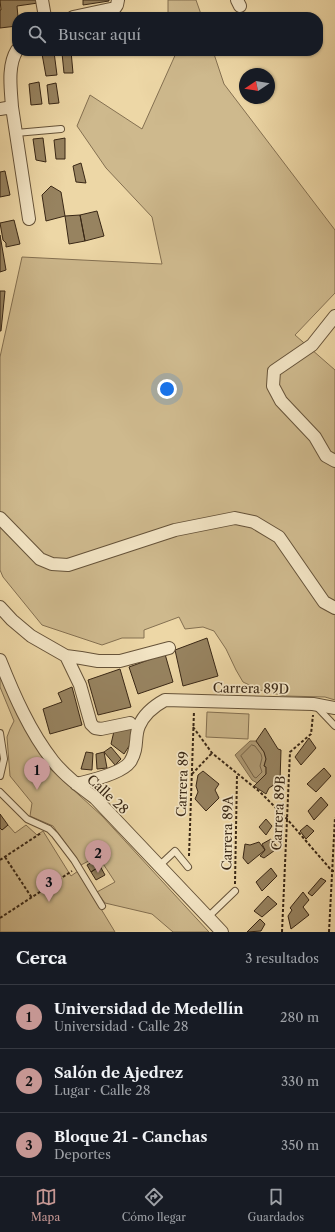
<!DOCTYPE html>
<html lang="es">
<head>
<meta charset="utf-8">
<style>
	:root { --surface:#171b24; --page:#20242c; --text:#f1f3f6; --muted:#9ea1a6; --line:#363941; --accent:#c59692 }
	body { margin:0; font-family:"Libre Caslon Text",serif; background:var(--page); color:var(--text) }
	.compass { position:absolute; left:239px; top:68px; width:36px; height:36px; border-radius:50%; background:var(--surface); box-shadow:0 1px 3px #0004; rotate:258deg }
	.you { position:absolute; left:167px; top:389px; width:14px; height:14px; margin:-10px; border:3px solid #fff; border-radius:50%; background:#1a73e8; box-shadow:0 0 0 6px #1a73e833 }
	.badge { display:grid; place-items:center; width:26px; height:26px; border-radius:50%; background:var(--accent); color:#111; font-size:13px; font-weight:700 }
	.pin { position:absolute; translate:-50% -33px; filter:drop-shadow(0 1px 2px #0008) }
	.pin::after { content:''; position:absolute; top:21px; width:14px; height:12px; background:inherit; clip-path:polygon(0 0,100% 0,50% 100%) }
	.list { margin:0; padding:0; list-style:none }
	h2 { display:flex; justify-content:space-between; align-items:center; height:52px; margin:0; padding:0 16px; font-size:17px }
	h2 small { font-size:13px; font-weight:400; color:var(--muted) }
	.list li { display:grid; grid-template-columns:26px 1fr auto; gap:12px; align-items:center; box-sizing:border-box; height:64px; padding:0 16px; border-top:1px solid var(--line) }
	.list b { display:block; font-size:15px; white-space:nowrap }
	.list p { margin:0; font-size:13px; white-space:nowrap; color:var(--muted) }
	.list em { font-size:13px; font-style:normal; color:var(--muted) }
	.icon { flex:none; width:22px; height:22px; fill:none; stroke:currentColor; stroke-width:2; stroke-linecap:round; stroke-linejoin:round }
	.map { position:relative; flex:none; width:335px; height:932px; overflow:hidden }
	.search { position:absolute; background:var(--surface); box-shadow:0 1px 3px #0004; left:12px; right:12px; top:12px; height:44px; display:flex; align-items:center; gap:10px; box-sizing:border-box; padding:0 14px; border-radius:16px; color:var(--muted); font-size:15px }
	.sheet { height:244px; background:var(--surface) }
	nav { display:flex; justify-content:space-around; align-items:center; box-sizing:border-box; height:56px; border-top:1px solid var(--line); background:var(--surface); font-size:11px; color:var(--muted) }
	nav a { display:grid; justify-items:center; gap:2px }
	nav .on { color:var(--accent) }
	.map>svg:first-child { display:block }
</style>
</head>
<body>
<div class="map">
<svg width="335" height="932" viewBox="0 0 335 932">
	<rect width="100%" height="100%" fill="#edd7a6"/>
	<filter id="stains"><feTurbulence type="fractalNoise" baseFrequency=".005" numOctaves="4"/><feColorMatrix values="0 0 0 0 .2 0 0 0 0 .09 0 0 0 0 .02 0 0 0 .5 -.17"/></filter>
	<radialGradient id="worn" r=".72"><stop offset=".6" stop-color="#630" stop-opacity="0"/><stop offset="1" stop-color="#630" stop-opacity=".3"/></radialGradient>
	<path fill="#ceb98d" stroke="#847051" d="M168,0H196L202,17H171L168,15Z
		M177,51H213L224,84L335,230V293L295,335L335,370V700L325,697L285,696L260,690L243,682L236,670L226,649L214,631L203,627L185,629L179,617L144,630V638H122L102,645L42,625L3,577L0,570V357L22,257L162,264L152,217L106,168L77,126L90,95L142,129Z
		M0,663L46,765L102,816L209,932H173L152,914L105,903L97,892L115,882L98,856L81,865L53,826L30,816L32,803L10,776L7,737L10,729L14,721L0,687Z
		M207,712L249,714L248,739L206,737Z
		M8,825L15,833L26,825L37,835L43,831L71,876L78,871L115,932H0V828L2,830Z"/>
	<path fill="#b09b75" stroke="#806d4f" d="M250,741H256L264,752L266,759L264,766L266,767V774L257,783L252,780L235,755Z"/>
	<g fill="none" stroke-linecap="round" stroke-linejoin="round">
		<path stroke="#746145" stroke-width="1" d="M252,745L255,746L261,754L262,758L260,766L262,772L256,778L254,777L241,756Z"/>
	</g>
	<path fill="#978360" stroke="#392715" d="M0,0H38V3L17,6L18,17H17V26L0,28V10H1Z
		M83,0H109V1L83,5Z
		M71,51L73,73H64L62,53Z
		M54,52L57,75L46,76L42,54Z
		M39,82L42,104L31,105L29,84Z
		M56,83L59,103L49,104L47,85Z
		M43,138L46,162L36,160L33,139Z
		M65,138V159H56L54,140Z
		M81,163L86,183L76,182L73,166Z
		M5,171L10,195L0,197V172Z
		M51,186L61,192L65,216L46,221L42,195Z
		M97,211L104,236L85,241L80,215Z
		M80,215L85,241L69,244L65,216Z
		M14,220L20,244L6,247V243L3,240L0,223Z
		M0,235L6,270L0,272Z
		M0,291H5L1,331H0Z
		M207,638L218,676L183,686L175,650Z
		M165,654L173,682L138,694L129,667Z
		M120,669L131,707L98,715L88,680Z
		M72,687L82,725L50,734L43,709L62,702L58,693Z
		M115,727H132L133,740L124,754L111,744Z
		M265,728L278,749L281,750L280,781L269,788L266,794L254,786L266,774V767L264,766L266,759L264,752L256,741Z
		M309,738L316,748L301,765L295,757Z
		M111,747L121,759L115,765L104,752Z
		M86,752L93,753L92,770L81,769Z
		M104,752L107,768L97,769L96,754Z
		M324,768L331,776L316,792L307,784Z
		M203,771L219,784L215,790L219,798L206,811L195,799L198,792L196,786L198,775Z
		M321,797L328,805L314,820L308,811Z
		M0,814L8,825L2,830L0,828Z
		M266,819L272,826L266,835L259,827Z
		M307,825L314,831L306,839L300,831Z
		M271,839L278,848L264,858L260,856L265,850L262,844Z
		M259,842L265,850L248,864L243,858L245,844L250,845Z
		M96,860L100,866L91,872L87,865Z
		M100,866L105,875L96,880L91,872Z
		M271,868L277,876L262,891L256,882Z
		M321,878L326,881L312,896L308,893Z
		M303,892L309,900L303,907L309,915L291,929L288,916L292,910L290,908Z
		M268,896L277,904L262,917L254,911Z
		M260,919L265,924L261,931L247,932Z"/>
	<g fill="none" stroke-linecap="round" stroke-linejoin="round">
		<defs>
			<path id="lane" d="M16,133L61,129
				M316,706L335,726
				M0,733L4,759L0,776
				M0,792L27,819L49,829L55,835L74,860L102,906
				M160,865L175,851L188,867
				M208,917L235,891"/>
			<path id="street" d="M42,0L45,17
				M237,0L240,6
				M73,17L115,8L117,5L118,0
				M12,107L29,219
				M0,109L12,107C11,90 7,66 17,50
				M335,316L312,345L274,371L273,386L281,401L315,437L326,456L335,461
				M0,518L40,559L52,564L68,565L175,530L235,518L254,522L279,537L324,602L335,608
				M0,607L12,620L31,636L66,656L81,658L98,661H120L169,648
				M66,656L80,685L91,724L95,728L101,729L130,723
				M0,660C14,695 30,732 53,761C65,776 80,787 95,798L222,932
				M76,784C90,781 122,773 130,762C139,748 134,737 139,726C144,714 154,706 165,700L313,704L335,708"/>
		</defs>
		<use href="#lane" stroke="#665339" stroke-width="8"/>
		<use href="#street" stroke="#665339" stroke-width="14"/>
		<path stroke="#392715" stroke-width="2" stroke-dasharray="3 2" stroke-linecap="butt" d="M193,727L212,753L260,792L287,819L332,871H335
			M192,774L212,753
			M189,856L194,711
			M5,857L32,898
			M0,860L41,833
			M235,884L237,775
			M0,918L72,871
			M282,932L290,752L311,734L313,715
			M329,932L335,817"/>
		<use href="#lane" stroke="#f3e5c5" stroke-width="6"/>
		<use href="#street" stroke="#f3e5c5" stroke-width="12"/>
	</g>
	<g text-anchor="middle" stroke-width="3.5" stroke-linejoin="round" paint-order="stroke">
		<g font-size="13" fill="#392715" stroke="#f3e5c5">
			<text transform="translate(251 688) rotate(1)" y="5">Carrera 89D</text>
			<text transform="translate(182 784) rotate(-88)" y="5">Carrera 89</text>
			<text transform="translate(108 794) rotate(43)" y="5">Calle 28</text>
			<text transform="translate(278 813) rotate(-87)" y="5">Carrera 89B</text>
			<text transform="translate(227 833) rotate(-89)" y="5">Carrera 89A</text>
		</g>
	</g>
	<rect width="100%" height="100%" filter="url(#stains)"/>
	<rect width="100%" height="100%" fill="url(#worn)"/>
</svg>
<svg class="compass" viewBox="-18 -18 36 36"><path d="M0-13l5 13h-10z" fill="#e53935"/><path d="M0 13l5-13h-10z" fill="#9ea1a6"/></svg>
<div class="you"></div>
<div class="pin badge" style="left:37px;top:790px">1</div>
<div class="pin badge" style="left:98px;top:873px">2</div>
<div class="pin badge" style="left:49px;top:902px">3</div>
<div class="search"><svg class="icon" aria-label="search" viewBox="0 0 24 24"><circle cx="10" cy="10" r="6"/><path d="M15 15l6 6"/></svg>Buscar aquí</div>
</div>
<section class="sheet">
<h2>Cerca<small>3 resultados</small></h2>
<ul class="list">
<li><span class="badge">1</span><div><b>Universidad de Medellín</b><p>Universidad · Calle 28</p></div><em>280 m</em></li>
<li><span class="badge">2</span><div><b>Salón de Ajedrez</b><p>Lugar · Calle 28</p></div><em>330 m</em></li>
<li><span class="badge">3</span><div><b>Bloque 21 - Canchas</b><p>Deportes</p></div><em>350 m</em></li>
</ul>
</section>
<nav>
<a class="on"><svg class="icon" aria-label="map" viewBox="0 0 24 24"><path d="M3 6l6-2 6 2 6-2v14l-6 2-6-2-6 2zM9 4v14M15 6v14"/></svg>Mapa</a>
<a><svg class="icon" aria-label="directions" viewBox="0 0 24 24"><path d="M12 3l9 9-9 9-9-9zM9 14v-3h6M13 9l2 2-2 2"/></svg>Cómo llegar</a>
<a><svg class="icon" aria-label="saved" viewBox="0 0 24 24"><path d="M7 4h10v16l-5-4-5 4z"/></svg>Guardados</a>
</nav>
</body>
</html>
